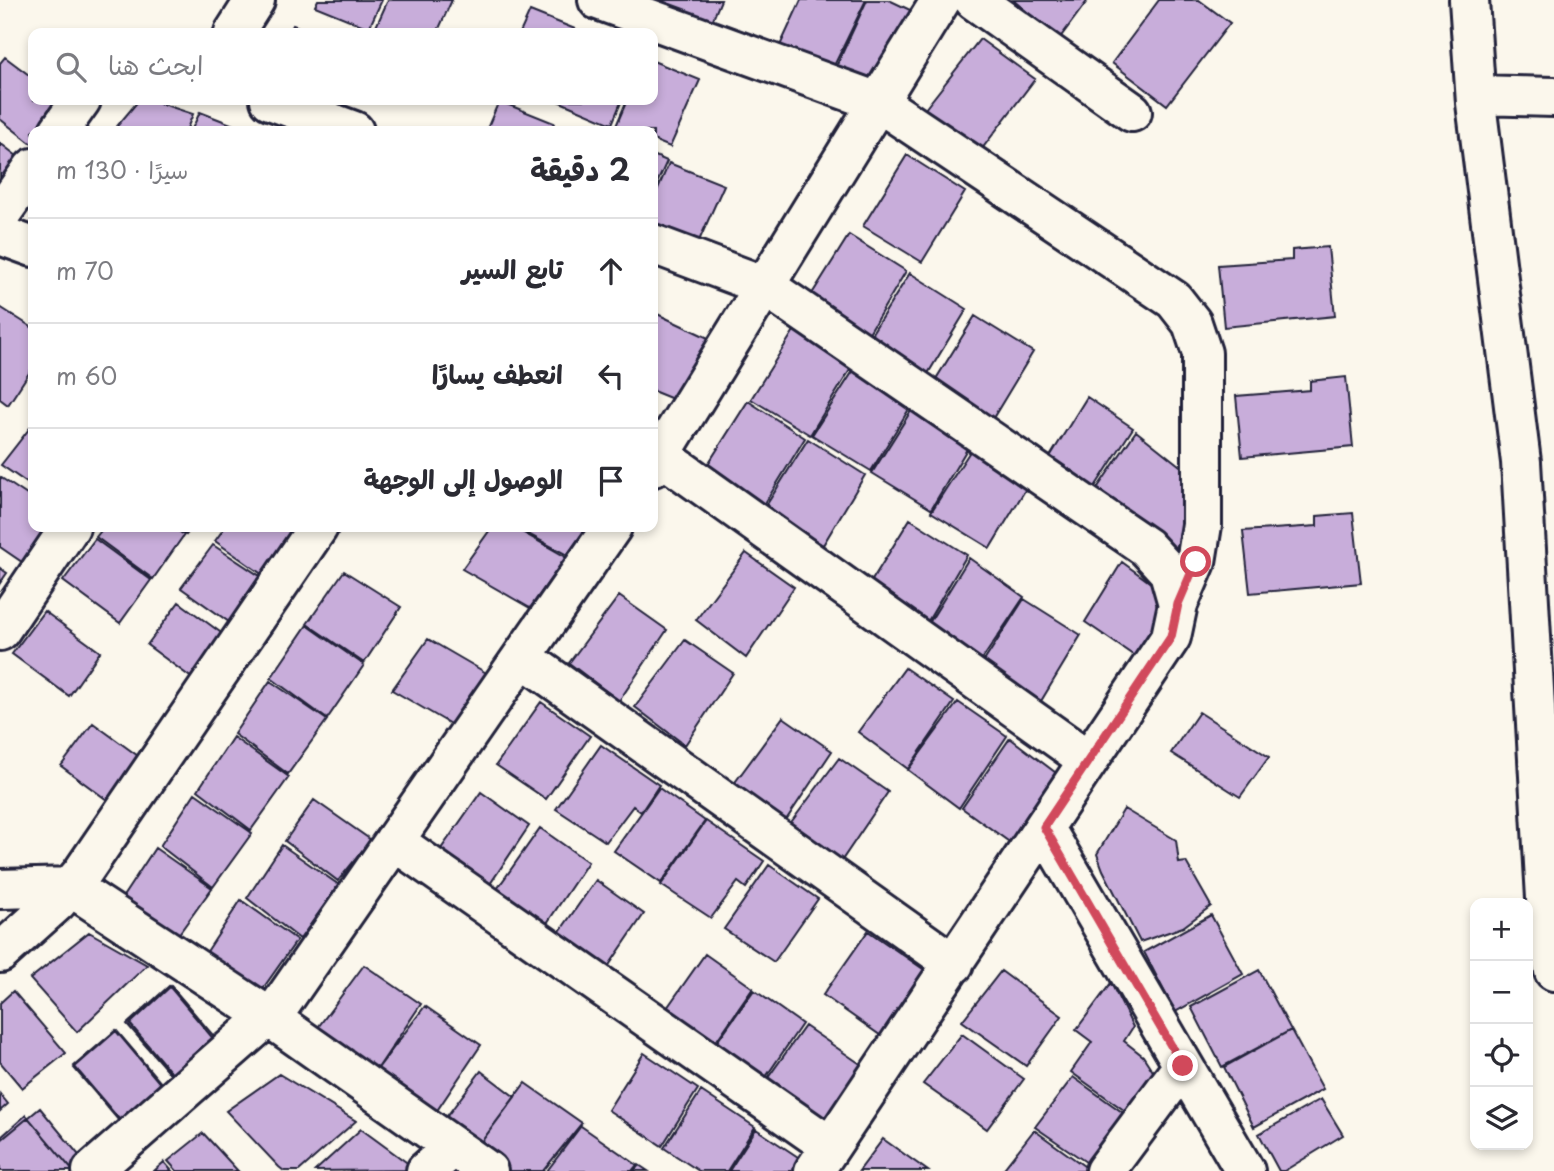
<!DOCTYPE html>
<html lang="ar">
<head>
<meta charset="utf-8">
<style>
	:root { --surface:#fff; --page:#f7f7f7; --text:#2b2b33; --muted:#7c7c81; --line:#e1e1e2 }
	body { margin:0; font-family:"Playpen Sans","Playpen Sans Arabic",sans-serif; background:var(--page); color:var(--text); direction:rtl }
	.controls { position:absolute; right:21px; bottom:21px; display:grid; overflow:hidden; border-radius:14px; box-shadow:0 4px 10px #0003 }
	.controls button { width:63px; height:63px; display:grid; place-items:center; padding:0; border:0; border-bottom:2px solid var(--line); background:var(--surface); color:var(--text); font:35px sans-serif }
	.stop { position:absolute; width:21px; height:21px; margin:-16px; border:5px solid #d1495b; border-radius:50%; background:#fff }
	.stop.end { background:#d1495b; border-color:#fff; box-shadow:0 2px 7px #0008 }
	.list { margin:0; padding:0; list-style:none }
	h2 { display:flex; justify-content:space-between; align-items:center; height:91px; margin:0; padding:0 28px; font-size:30px }
	h2 small { font-size:23px; font-weight:400; color:var(--muted) }
	.list li { display:grid; grid-template-columns:46px 1fr auto; gap:21px; align-items:center; box-sizing:border-box; height:105px; padding:0 28px; border-top:2px solid var(--line) }
	.list b { display:block; font-size:26px; white-space:nowrap }
	.list em { font-size:23px; font-style:normal; color:var(--muted) }
	.icon { flex:none; width:38px; height:38px; fill:none; stroke:currentColor; stroke-width:2; stroke-linecap:round; stroke-linejoin:round }
	.map { position:relative; flex:none; width:1554px; height:1171px; overflow:hidden; direction:ltr }
	.search { position:absolute; background:var(--surface); box-shadow:0 4px 10px #0003; left:28px; top:28px; width:630px; height:77px; display:flex; align-items:center; gap:18px; box-sizing:border-box; padding:0 24px; border-radius:14px; color:var(--muted); font-size:26px }
	.panel { position:absolute; background:var(--surface); box-shadow:0 4px 10px #0003; left:28px; top:126px; width:630px; height:406px; border-radius:14px; direction:rtl }
	.map>svg:first-child { display:block }
</style>
</head>
<body>
<div class="map">
<svg width="1554" height="1171" viewBox="0 0 1554 1171">
	<rect width="100%" height="100%" fill="#fbf7ec"/>
	<filter id="ink" filterUnits="userSpaceOnUse"><feTurbulence type="fractalNoise" baseFrequency=".0143" numOctaves="2"/><feDisplacementMap in="SourceGraphic" scale="14" xChannelSelector="R" yChannelSelector="G"/><feConvolveMatrix kernelMatrix="1 2 1 2 8 2 1 2 1" color-interpolation-filters="sRGB"/></filter>
	<g filter="url(#ink)">
		<path fill="#c8adda" stroke="#22223b" stroke-width="2" d="M318,0H382L369,28L315,6Z
			M388,0H452L437,33H385L375,29Z
			M658,0H721L708,31L654,9Z
			M801,0H866L831,72L778,50Z
			M867,0H889L927,18L882,92L835,69Z
			M1013,0H1088L1059,39Z
			M1159,0H1199L1230,23L1167,105L1112,63Z
			M530,11L585,33H520Z
			M293,25L315,33H289Z
			M980,39L1035,79L978,154L925,109Z
			M5,57L33,78V100H62L44,131H33V145L0,119V63Z
			M653,61L700,80L670,147L653,140V131H630L616,126L627,100H653Z
			M139,100H150L193,114L186,131H113Z
			M558,100H622L612,124L558,101Z
			M499,101L554,123L550,131H486Z
			M200,112L249,131H191Z
			M0,143L26,163L0,196Z
			M653,155L667,161L653,192Z
			M907,155L965,192L922,262L863,226Z
			M669,163L724,185L694,252L653,236V200Z
			M849,235L906,271L864,341L805,305Z
			M1328,247L1335,316L1224,327L1218,265L1292,260V250Z
			M910,273L967,309L924,380L865,344Z
			M0,307L33,328V367L8,405L0,399Z
			M653,312L721,344L680,402L653,391Z
			M975,316L1033,352L990,423L931,387Z
			M795,329L853,365L810,435L751,399Z
			M857,365L914,401L871,471L812,435Z
			M1346,377L1353,447L1242,457L1236,396L1310,390V381Z
			M1087,397L1133,428L1089,496L1043,468Z
			M748,401L805,438L762,508L703,472Z
			M916,403L973,439L931,509L872,473Z
			M33,424V487L1,465Z
			M1136,431L1194,477L1196,518L1175,548L1096,490Z
			M808,439L865,475L823,545L764,509Z
			M976,442L1033,477L990,548L931,512Z
			M0,477L33,499V527H47L22,562L0,547Z
			M1353,513L1361,583L1250,593L1243,531L1317,526V516Z
			M910,519L967,555L925,626L866,590Z
			M104,527H173L184,535L153,579L96,537Z
			M175,527H192L186,535Z
			M225,527H290L305,537L273,582L215,541Z
			M492,527H513L566,557L530,608L462,569Z
			M515,527H587L567,555Z
			M95,539L151,580L120,623L63,581Z
			M213,545L272,584L239,629L181,588Z
			M746,553L794,587L746,658L696,620Z
			M969,558L1024,597L977,667L926,628Z
			M1122,562L1167,595L1149,666L1085,622Z
			M0,568L7,573L0,583Z
			M344,571L401,607L364,663L307,624Z
			M619,596L667,630L619,701L569,663Z
			M1024,599L1081,635L1035,711L979,669Z
			M179,602L235,643L204,687L147,645Z
			M44,611L100,652L69,696L12,654Z
			M307,625L364,665L327,719L271,678Z
			M428,639L495,678L459,729L392,690Z
			M685,640L733,673L685,745L635,707Z
			M905,668L954,702L908,769L858,732Z
			M270,681L327,720L288,774L234,734Z
			M541,702L590,736L546,799L496,765Z
			M958,702L1007,736L959,808L908,770Z
			M1199,712L1269,757L1240,797L1171,753Z
			M783,717L832,751L784,823L733,785Z
			M93,723L149,764L118,808L61,766Z
			M233,737L289,777L251,830L198,790Z
			M1010,738L1068,782L1022,851L962,808Z
			M601,745L659,785L641,812L633,806L606,842L556,809Z
			M839,758L888,792L840,863L789,825Z
			M659,788L705,821L661,883L614,851Z
			M481,792L529,826L486,890L436,856Z
			M195,793L252,833L213,887L160,846Z
			M314,800L371,840L338,881L285,841Z
			M1124,809L1176,840L1179,863L1186,862L1211,906L1183,927L1140,942L1103,870L1097,854Z
			M706,821L764,861L746,888L738,882L711,918L661,885Z
			M540,828L588,862L545,926L495,892Z
			M282,845L339,885L300,939L247,898Z
			M155,848L212,888L173,942L120,901Z
			M769,865L818,899L774,962L724,929Z
			M596,880L644,914L601,977L551,944Z
			M241,900L297,940L259,994L206,953Z
			M1211,915L1243,974L1175,1012L1144,952Z
			M868,931L939,980L894,1045L823,995Z
			M89,932L147,965L77,1032L30,979Z
			M705,954L753,988L708,1053L660,1018Z
			M364,965L421,1004L376,1071L316,1030Z
			M1259,970L1291,1030L1222,1067L1191,1007Z
			M1001,971L1062,1016L1026,1066L962,1021Z
			M1111,983L1133,1027L1124,1041L1143,1056L1156,1076L1135,1118L1071,1072L1092,1042L1076,1030Z
			M169,986L221,1048L178,1083L127,1024Z
			M171,986L224,1048L180,1083L130,1024Z
			M754,990L802,1024L759,1087L709,1053Z
			M13,991L66,1053L22,1088L0,1062V1003Z
			M425,1006L481,1045L436,1112L376,1071Z
			M805,1026L875,1074L831,1139L760,1089Z
			M116,1030L168,1091L125,1126L74,1066Z
			M1291,1030L1323,1089L1254,1127L1224,1067Z
			M116,1031L168,1093L125,1128L74,1068Z
			M962,1034L1024,1079L987,1129L923,1084Z
			M644,1053L698,1089L662,1146L608,1110Z
			M481,1071L515,1097L476,1149L441,1124Z
			M279,1074L356,1121L299,1171H284L279,1167L226,1111Z
			M1073,1077L1136,1122L1099,1171L1035,1127Z
			M525,1083L582,1123L543,1171H508L476,1149Z
			M701,1091L755,1127L727,1171H699L664,1148Z
			M0,1094L8,1104L0,1111Z
			M1321,1099L1343,1135L1284,1171H1279L1259,1134Z
			M40,1108L88,1166L82,1171H0V1141Z
			M26,1115L73,1171H0V1138Z
			M581,1126L637,1165L632,1171H547Z
			M361,1129L417,1170L315,1171Z
			M756,1129L810,1165L806,1171H729Z
			M1034,1130L1091,1171H1002Z
			M203,1133L238,1171H177L168,1161Z
			M883,1139L928,1171H859Z
			M164,1162L172,1171H154Z
			M639,1165L648,1171H634Z"/>
		<g fill="none" stroke-linecap="round" stroke-linejoin="round">
			<defs>
				<path id="minor" d="M598,0L878,102L1174,300L1192,323L1202,353V525L1196,562L1178,604
					M974,0L1132,112
					M1469,0L1476,103L1521,462L1545,881L1548,933L1554,971
					M234,33L255,0
					M1476,95L1554,97
					M270,100L354,131
					M59,131L81,100
					M0,215L33,168
					M0,235L33,247
					M653,244L765,286L1146,547L1169,572L1178,604L1171,637L814,1171
					M660,455L1088,760
					M653,467L941,0
					M0,631L70,527
					M522,657L954,964
					M1044,827L1245,1171
					M394,841L830,1146
					M0,889L71,887L269,1017L488,1171
					M0,953L58,901L82,873L318,527
					M92,1171L279,1007L612,527
					M426,1171L453,1147
					M1105,1171L1183,1066"/>
			</defs>
			<use href="#minor" stroke="#22223b" stroke-width="44"/>
			<use href="#minor" stroke="#fbf7ec" stroke-width="38"/>
		</g>
	</g>
	<g fill="none" stroke-linecap="round" stroke-linejoin="round" filter="url(#ink)">
		<path stroke="#d1495b" stroke-width="9" d="M1183,1066L1044,827L1171,637L1178,604L1196,562"/>
	</g>
</svg>
<div class="controls">
<button>+</button>
<button>−</button>
<button><svg class="icon" aria-label="locate" viewBox="0 0 24 24"><circle cx="12" cy="12" r="6"/><path d="M12 2v4M12 18v4M2 12h4M18 12h4"/></svg></button>
<button><svg class="icon" aria-label="layers" viewBox="0 0 24 24"><path d="M12 4l9 5-9 5-9-5zM3 14l9 5 9-5"/></svg></button>
</div>
<div class="stop" style="left:1196px;top:562px"></div>
<div class="stop end" style="left:1183px;top:1066px"></div>
<div class="search"><svg class="icon" aria-label="search" viewBox="0 0 24 24"><circle cx="10" cy="10" r="6"/><path d="M15 15l6 6"/></svg>ابحث هنا</div>
<section class="panel">
<h2>2 دقيقة<small>سيرًا · 130 m</small></h2>
<ul class="list">
<li><svg class="icon" aria-label="ahead" viewBox="0 0 24 24"><path d="M12 20V5M6 11l6-6 6 6"/></svg><div><b>تابع السير</b></div><em>70 m</em></li>
<li><svg class="icon" aria-label="left" viewBox="0 0 24 24"><path d="M17 20v-9H6M10 6l-5 5 5 5"/></svg><div><b>انعطف يسارًا</b></div><em>60 m</em></li>
<li><svg class="icon" aria-label="arrive" viewBox="0 0 24 24"><path d="M6 21V4h12l-3 4 3 4H6"/></svg><div><b>الوصول إلى الوجهة</b></div></li>
</ul>
</section>
</div>
</body>
</html>
